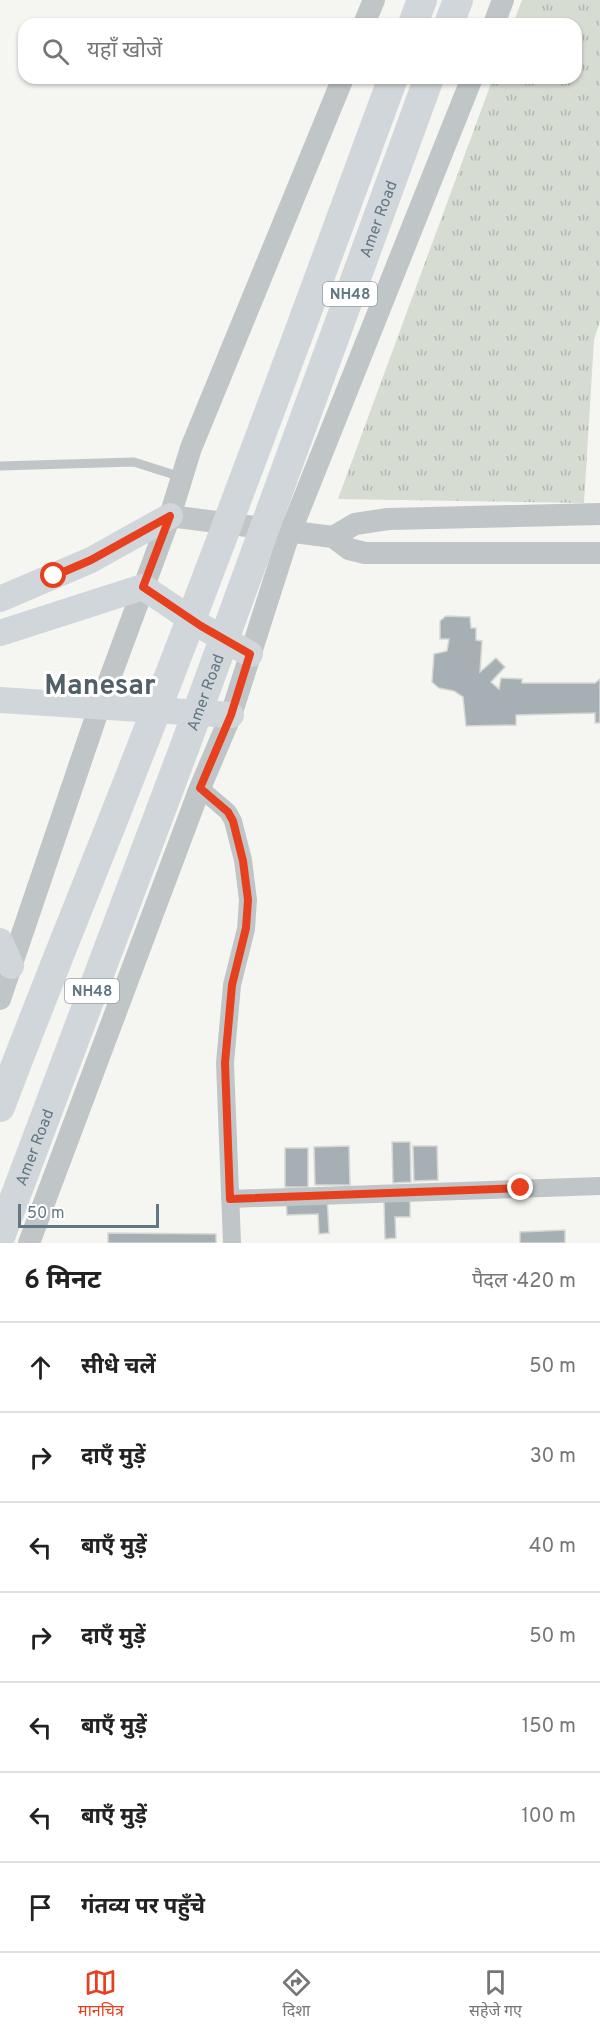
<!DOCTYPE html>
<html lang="hi">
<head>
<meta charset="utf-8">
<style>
	:root { --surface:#fff; --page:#f6f6f6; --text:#222; --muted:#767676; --line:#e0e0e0; --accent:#e6401f }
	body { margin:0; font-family:Overpass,"Noto Sans Devanagari",sans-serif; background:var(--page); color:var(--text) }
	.scale { position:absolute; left:18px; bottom:15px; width:141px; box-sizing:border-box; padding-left:6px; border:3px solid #637782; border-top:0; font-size:16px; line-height:21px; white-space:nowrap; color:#637782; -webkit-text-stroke:4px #fff; paint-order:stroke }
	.stop { position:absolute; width:18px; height:18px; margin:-14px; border:4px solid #e6401f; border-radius:50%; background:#fff }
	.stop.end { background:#e6401f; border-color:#fff; box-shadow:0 2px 6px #0008 }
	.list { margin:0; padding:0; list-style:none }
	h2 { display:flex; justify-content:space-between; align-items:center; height:78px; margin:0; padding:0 24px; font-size:26px }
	h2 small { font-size:20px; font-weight:400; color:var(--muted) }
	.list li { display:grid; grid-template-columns:39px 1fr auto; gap:18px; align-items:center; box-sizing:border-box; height:90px; padding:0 24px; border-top:2px solid var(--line) }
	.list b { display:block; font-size:22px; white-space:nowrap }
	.list em { font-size:20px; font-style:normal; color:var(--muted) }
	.icon { flex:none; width:33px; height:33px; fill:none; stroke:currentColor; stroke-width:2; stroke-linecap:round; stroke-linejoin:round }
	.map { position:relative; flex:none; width:600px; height:1243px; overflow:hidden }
	.search { position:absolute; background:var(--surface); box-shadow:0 2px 4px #0004; left:18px; right:18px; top:18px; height:66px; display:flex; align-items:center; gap:15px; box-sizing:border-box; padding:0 21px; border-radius:18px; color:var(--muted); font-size:22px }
	.sheet { height:708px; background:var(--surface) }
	nav { display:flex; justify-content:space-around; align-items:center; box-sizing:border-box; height:84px; border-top:2px solid var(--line); background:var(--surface); font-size:16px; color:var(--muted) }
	nav a { display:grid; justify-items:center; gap:3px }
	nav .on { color:var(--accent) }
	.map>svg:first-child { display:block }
</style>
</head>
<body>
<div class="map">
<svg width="600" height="1243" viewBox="0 0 600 1243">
	<defs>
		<pattern id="grass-tufts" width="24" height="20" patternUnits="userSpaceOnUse" patternTransform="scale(1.5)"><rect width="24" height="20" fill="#d6dcd2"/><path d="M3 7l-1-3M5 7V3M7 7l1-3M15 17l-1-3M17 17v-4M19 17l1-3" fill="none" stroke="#b1b7b0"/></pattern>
	</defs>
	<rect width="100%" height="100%" fill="#f5f5f1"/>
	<path fill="url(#grass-tufts)" d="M522,0H600V321L594,340L584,503L338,499L493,78H576V24H513Z"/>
	<path fill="#a6b0b4" stroke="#d6d6d3" stroke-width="1.5" d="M446,616L470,617L471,628H476V640L482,641L480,672L496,658L505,667L491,682L499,689L501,678L522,679V683H595L600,679V723H595V713L516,715V725L466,726L463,697L454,691L439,688L432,682L434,654L447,651L449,639H440V621Z
		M392,1142H410L411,1182L393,1183Z
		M349,1146L350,1185H315L314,1147Z
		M413,1146H437L438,1180L414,1181Z
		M285,1148H308V1187H285Z
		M327,1196L329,1233L319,1234L318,1214L287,1215L286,1198Z
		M384,1201H410V1217H395L396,1238L385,1239Z
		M565,1230V1243H520V1232Z
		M108,1233L216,1234V1243H108Z"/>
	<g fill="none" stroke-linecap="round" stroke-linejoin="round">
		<path stroke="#c0c5c7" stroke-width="9" d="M0,466L134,462L181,477"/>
		<path stroke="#c0c5c7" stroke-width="18" d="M200,788L228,812L233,821L243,860L248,900L246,929L232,985L225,1063L232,1243
			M230,1199L600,1186"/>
		<path stroke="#c0c5c7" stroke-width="22" d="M364,24L374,0
			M494,24L503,0
			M170,516L333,537L349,549L365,553H600
			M333,537L355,524L388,519L600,514
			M0,999L100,705L170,516L191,448L343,78
			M29,1243L200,788L231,715L286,543L472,78"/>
		<path stroke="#d1d6da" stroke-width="26" d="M0,599L91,560L170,516
			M0,633L143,587L201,626L250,654
			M0,700L231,715
			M0,941L11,966"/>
		<g stroke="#d1d6da" stroke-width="30">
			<path d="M413,24L422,0"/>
			<path d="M449,24L458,0"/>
			<path d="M0,1107C47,982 98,860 146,736C231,518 312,298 393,78"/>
			<path id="s1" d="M0,1237L185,746L429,78"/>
		</g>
	</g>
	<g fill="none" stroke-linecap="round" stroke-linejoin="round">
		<path stroke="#e6401f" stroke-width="8" d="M54,576L91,560L170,516L143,587L201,626L250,654L231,715L200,788L228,812L233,821L243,861L248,900L246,928L232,985L225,1063L230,1199L521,1188"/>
	</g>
	<g text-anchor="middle" stroke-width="6" stroke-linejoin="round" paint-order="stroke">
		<g fill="#fff" stroke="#92a0a8" stroke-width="1.5">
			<rect x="323" y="282" width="54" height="24" rx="4.5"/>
			<rect x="65" y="979" width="54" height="24" rx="4.5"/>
		</g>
		<g font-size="15" font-weight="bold" fill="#637782">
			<text x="350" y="299">NH48</text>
			<text x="92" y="996">NH48</text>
		</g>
		<g font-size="16" fill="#637782" stroke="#fff">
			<text dy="6" stroke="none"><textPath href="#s1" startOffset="1086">Amer Road</textPath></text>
			<text dy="6" stroke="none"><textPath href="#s1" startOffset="582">Amer Road</textPath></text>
			<text dy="6" stroke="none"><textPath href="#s1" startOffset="96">Amer Road</textPath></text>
		</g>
		<g font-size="28" font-weight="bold" fill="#515f67" stroke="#fff">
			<text x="100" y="694">Manesar</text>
		</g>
	</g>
</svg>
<div class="scale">50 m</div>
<div class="stop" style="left:54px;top:576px"></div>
<div class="stop end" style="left:521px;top:1188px"></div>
<div class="search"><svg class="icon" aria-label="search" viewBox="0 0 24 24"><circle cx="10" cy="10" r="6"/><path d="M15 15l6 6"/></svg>यहाँ खोजें</div>
</div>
<section class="sheet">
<h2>6 मिनट<small>पैदल · 420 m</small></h2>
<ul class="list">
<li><svg class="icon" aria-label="ahead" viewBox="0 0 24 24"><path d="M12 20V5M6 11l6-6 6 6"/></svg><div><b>सीधे चलें</b></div><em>50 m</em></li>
<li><svg class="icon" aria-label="right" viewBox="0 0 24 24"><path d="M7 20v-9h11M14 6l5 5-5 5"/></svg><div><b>दाएँ मुड़ें</b></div><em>30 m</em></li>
<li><svg class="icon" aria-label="left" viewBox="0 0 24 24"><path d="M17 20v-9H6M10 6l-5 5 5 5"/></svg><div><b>बाएँ मुड़ें</b></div><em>40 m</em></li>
<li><svg class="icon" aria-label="right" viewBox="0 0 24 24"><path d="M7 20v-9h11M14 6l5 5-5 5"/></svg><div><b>दाएँ मुड़ें</b></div><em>50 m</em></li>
<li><svg class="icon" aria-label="left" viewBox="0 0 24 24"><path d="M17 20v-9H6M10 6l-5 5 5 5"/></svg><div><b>बाएँ मुड़ें</b></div><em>150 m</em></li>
<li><svg class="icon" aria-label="left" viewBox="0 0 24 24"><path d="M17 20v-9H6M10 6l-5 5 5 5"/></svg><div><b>बाएँ मुड़ें</b></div><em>100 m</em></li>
<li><svg class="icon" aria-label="arrive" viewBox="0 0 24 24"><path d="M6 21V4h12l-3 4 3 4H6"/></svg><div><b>गंतव्य पर पहुँचे</b></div></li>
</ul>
</section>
<nav>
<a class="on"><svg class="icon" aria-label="map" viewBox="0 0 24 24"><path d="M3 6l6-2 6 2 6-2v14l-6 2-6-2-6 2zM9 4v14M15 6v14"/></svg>मानचित्र</a>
<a><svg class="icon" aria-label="directions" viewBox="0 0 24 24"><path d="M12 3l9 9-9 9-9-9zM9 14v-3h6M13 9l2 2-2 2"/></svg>दिशा</a>
<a><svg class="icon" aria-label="saved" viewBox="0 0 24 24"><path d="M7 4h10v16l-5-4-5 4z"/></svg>सहेजे गए</a>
</nav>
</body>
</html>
